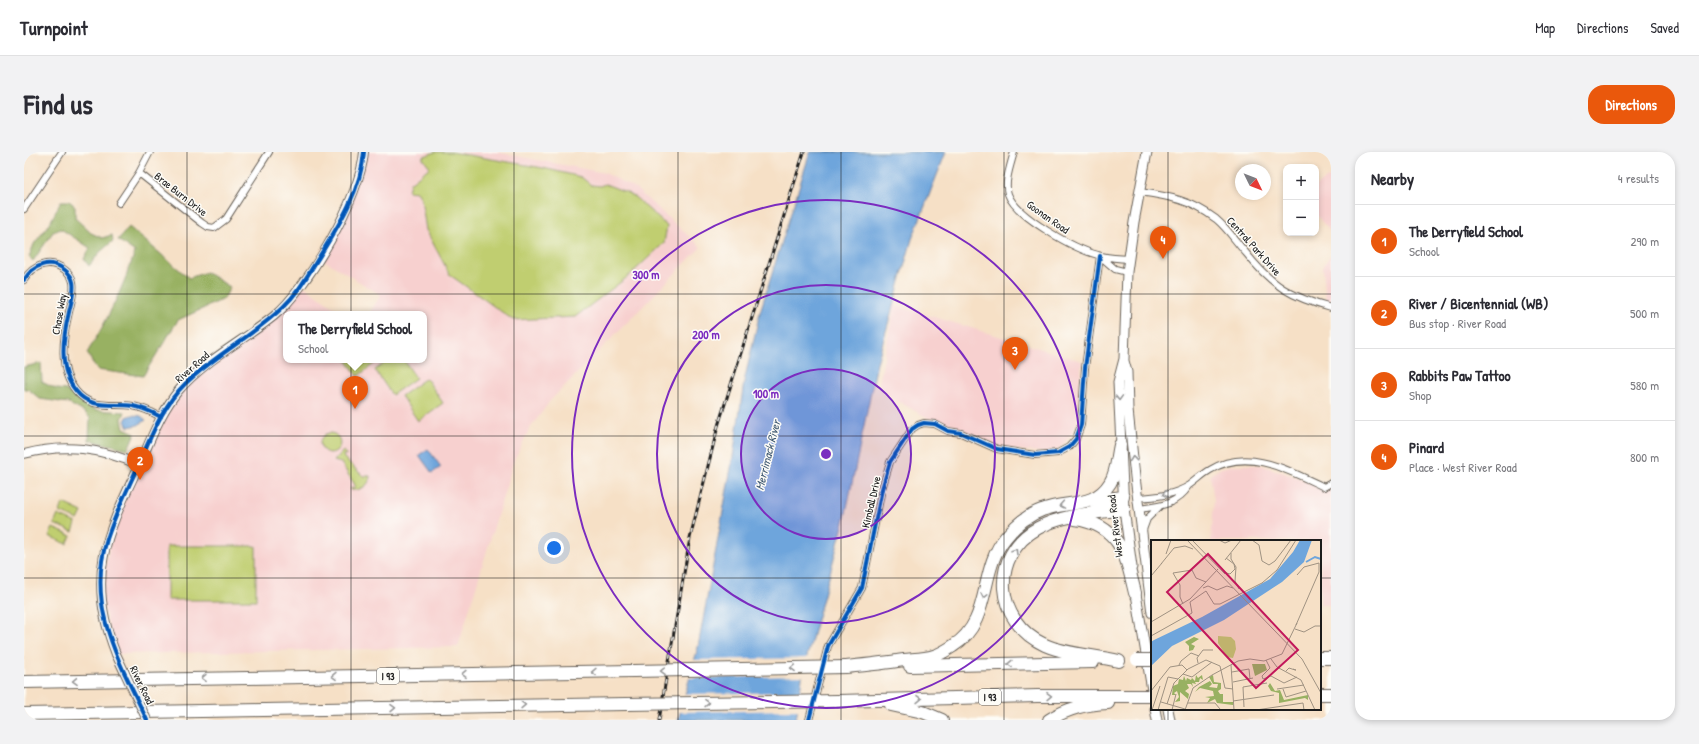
<!DOCTYPE html>
<html lang="en">
<head>
<meta charset="utf-8">
<style>
	:root { --surface:#fff; --page:#f2f2f3; --text:#2b2b33; --muted:#7c7c81; --line:#e1e1e2; --accent:#ea580c }
	body { margin:0; font-family:"Patrick Hand",sans-serif; background:var(--page); color:var(--text) }
	.controls { position:absolute; right:12px; top:12px; display:grid; overflow:hidden; border-radius:8px; box-shadow:0 2px 6px #0003 }
	.controls button { width:36px; height:36px; display:grid; place-items:center; padding:0; border:0; border-bottom:1px solid var(--line); background:var(--surface); color:var(--text); font:20px sans-serif }
	.compass { position:absolute; left:1211px; top:12px; width:36px; height:36px; border-radius:50%; background:var(--surface); box-shadow:0 2px 6px #0003; rotate:133deg }
	.you { position:absolute; left:530px; top:396px; width:14px; height:14px; margin:-10px; border:3px solid #fff; border-radius:50%; background:#1a73e8; box-shadow:0 0 0 6px #1a73e833 }
	.badge { display:grid; place-items:center; width:26px; height:26px; border-radius:50%; background:var(--accent); color:#fff; font-size:13px; font-weight:700 }
	.pin { position:absolute; translate:-50% -33px; filter:drop-shadow(0 1px 2px #0008) }
	.pin::after { content:''; position:absolute; top:21px; width:14px; height:12px; background:inherit; clip-path:polygon(0 0,100% 0,50% 100%) }
	.popup { position:absolute; left:259px; top:159px; width:144px; height:52px; box-sizing:border-box; display:grid; place-content:center; border-radius:8px; background:var(--surface); filter:drop-shadow(0 1px 3px #0005); font-size:13px; white-space:nowrap; color:var(--muted) }
	.popup b { font-size:15px; color:var(--text) }
	.popup::after { content:''; position:absolute; left:50%; top:100%; margin-left:-8px; border:8px solid transparent; border-top-color:var(--surface) }
	.list { margin:0; padding:0; list-style:none }
	h2 { display:flex; justify-content:space-between; align-items:center; height:52px; margin:0; padding:0 16px; font-size:17px }
	h2 small { font-size:13px; font-weight:400; color:var(--muted) }
	.list li { display:grid; grid-template-columns:26px 1fr auto; gap:12px; align-items:center; box-sizing:border-box; height:72px; padding:0 16px; border-top:1px solid var(--line) }
	.list b { display:block; font-size:15px; white-space:nowrap }
	.list p { margin:0; font-size:13px; white-space:nowrap; color:var(--muted) }
	.list em { font-size:13px; font-style:normal; color:var(--muted) }
	.map { position:relative; flex:none; width:1307px; height:568px; overflow:hidden; border-radius:16px }
	header { display:flex; align-items:center; gap:24px; box-sizing:border-box; height:56px; padding:0 20px; background:var(--surface); border-bottom:1px solid var(--line) }
	header strong { font-size:19px }
	nav { display:flex; gap:22px; margin-inline-start:auto; font-size:14px }
	.intro { display:flex; align-items:center; justify-content:space-between; box-sizing:border-box; height:96px; padding:0 24px }
	h1 { margin:0; font-size:28px }
	.button { padding:10px 18px; border-radius:16px; background:var(--accent); color:#fff; font-size:14px; font-weight:700 }
	main { display:flex; gap:24px; padding:0 24px }
	aside { flex:1; background:var(--surface); border-radius:16px; box-shadow:0 2px 6px #0003 }
	.map>svg:first-child { display:block }
</style>
</head>
<body>
<header>
<strong>Turnpoint</strong>
<nav><a>Map</a><a>Directions</a><a>Saved</a></nav>
</header>
<div class="intro"><h1>Find us</h1><a class="button">Directions</a></div>
<main>
<div class="map">
<svg width="1307" height="568" viewBox="0 0 1307 568">
	<rect width="100%" height="100%" fill="#fdfcf7"/>
	<filter id="ink" filterUnits="userSpaceOnUse"><feTurbulence type="fractalNoise" baseFrequency=".025" numOctaves="2"/><feDisplacementMap in="SourceGraphic" scale="8" xChannelSelector="R" yChannelSelector="G"/><feConvolveMatrix kernelMatrix="1 2 1 2 8 2 1 2 1" color-interpolation-filters="sRGB"/></filter>
	<filter id="wash" filterUnits="userSpaceOnUse"><feTurbulence type="fractalNoise" baseFrequency=".012" numOctaves="4" result="noise"/><feDisplacementMap in="SourceGraphic" scale="16" xChannelSelector="R" yChannelSelector="G"/><feGaussianBlur stdDeviation="0.9" result="paint"/><feColorMatrix in="noise" values="0 0 0 0 0 0 0 0 0 0 0 0 0 0 0 0 0 1.4 0 .05"/><feComposite in="paint" operator="in"/></filter>
	<g filter="url(#wash)">
		<rect width="100%" height="100%" fill="#f6e0c6"/>
		<path fill="#f7d0cf" d="M340,0H472L581,21L611,36L677,95L526,249L505,278L490,308L434,495L92,502L76,442L91,367L155,238L239,172L278,133L319,162H262V208H400V162H345L357,143L295,105L325,52Z
			M1307,24V82L1292,62V34Z
			M1307,102V151L1302,150L1299,115Z
			M870,153L1058,209L1052,273L1047,283L1036,296L1024,301L974,296L927,279L854,238Z
			M1209,313H1237L1307,337V453H1296V389H1187L1190,348L1186,323L1197,316Z"/>
		<path fill="#c0ce70" stroke="#6e7546" d="M411,0H427L519,16L557,25L567,33L576,34L581,32L602,40L612,46L643,74L640,91L606,123L551,165L489,168L426,123L402,78L397,46L393,40L384,39L386,31L406,15L398,5Z
			M322,208H355L334,224Z
			M365,208H380L392,226L368,243L351,218Z
			M402,226L419,251L394,269L377,244Z
			M296 291a10 10 0 1 1 20 0a10 10 0 1 1-20 0Z
			M319,299L323,302L319,303L320,306L339,324H346C346,334 336,339 327,338V336H331V333L317,311L310,309Z
			M39,351L58,360L54,368L36,360Z
			M34,363L52,371L49,380L30,372Z
			M29,376L47,384L43,392L25,384Z
			M143,394H232V448H143Z"/>
		<path fill="#98b162" stroke="#5a663f" d="M37,49H45L51,54V66L67,81L78,86L88,83L89,89L76,100L65,114L60,107L66,96L37,77L29,80L9,109L5,105L10,92L26,71Z
			M105,75L165,126L182,120L206,135L200,147L154,168L119,224L73,218L63,201C83,169 99,136 111,100L94,88Z
			M17,211L18,230L32,237L42,238L55,248L72,258L101,260L98,267L100,276L111,281L104,297L65,288L66,266L60,260L44,251L16,247L4,237H0V215Z"/>
		<path fill="#6ea5dc" stroke="#45607c" d="M786,0H922L888,87L853,211L820,370L779,519L772,568H654L674,495L709,305L720,230L736,160Z
			M108,263L117,264L122,268L114,273L104,275L101,269L103,265Z
			M404,297L417,315L408,321L395,303Z"/>
		<path fill="#f6e0c6" d="M784,506L780,524L664,526L669,508Z
			M778,540L775,558L654,560L659,542Z"/>
	</g>
	<g filter="url(#ink)">
		<g fill="none" stroke-linecap="round" stroke-linejoin="round">
			<defs>
				<path id="minor" d="M990,0C987,12 980,30 984,42C992,65 1051,97 1074,103C1084,106 1094,106 1105,107
					M115,21L178,71L184,75L190,76L202,67L245,0
					M1115,40C1145,44 1167,48 1192,67C1204,77 1212,90 1222,101C1248,134 1267,145 1307,156
					M95,51L115,21L126,0
					M0,57L38,0
					M1076,104L1091,117L1103,120
					M0,128C9,113 26,106 41,118C45,121 48,125 49,130C51,139 47,151 45,160C39,185 34,218 52,239C67,258 88,251 109,254C119,256 128,260 137,265
					M1114,346C1131,345 1151,343 1166,333C1173,328 1179,322 1186,318C1224,295 1264,318 1300,335L1307,331
					M1115,357C1137,354 1152,353 1165,334
					M1119,378L1123,367L1135,355
					M785,568L804,494L838,436L858,337L866,310L888,277L894,273L900,271L911,272L924,279L937,281L973,297L1011,303L1034,301L1045,295L1052,287L1057,273L1061,216L1076,104"/>
				<path id="tertiary" d="M0,302C41,291 77,296 115,313
					M92,502C60,423 84,379 118,307C128,284 138,258 155,238C181,208 219,189 250,164C284,136 337,44 340,0"/>
				<path id="secondary" d="M1100,209L1103,220L1104,258L1111,325L1128,461
					M1108,415L1100,357L1094,230L1100,207L1103,120L1110,70L1123,0
					M1111,436L1128,538
					M1131,557L1133,568
					M1144,557L1146,568"/>
				<path id="motorway" d="M1067,349L1099,345
					M1051,367C1096,373 1102,403 1111,441
					M1296,506H1307
					M1095,509C1070,503 1044,503 1021,493C970,470 965,403 1014,376C1039,362 1073,361 1100,357
					M886,514L1069,510
					M822,515C842,513 861,511 880,508C889,507 901,507 910,504C916,502 923,498 929,494C969,469 954,418 982,385C992,373 1003,363 1018,358C1043,348 1070,357 1086,331C1093,320 1093,306 1096,293
					M0,530L609,519
					M1296,542H1307
					M814,549L1013,544H1128
					M867,553L899,560L918,568
					M0,562L602,552
					M1025,568C1044,556 1062,552 1084,551"/>
			</defs>
			<use href="#minor" stroke="#686158" stroke-width="8"/>
			<use href="#tertiary" stroke="#686158" stroke-width="10"/>
			<use href="#secondary" stroke="#686158" stroke-width="11"/>
			<use href="#motorway" stroke="#686158" stroke-width="14"/>
			<use href="#minor" stroke="#fff" stroke-width="6"/>
			<use href="#tertiary" stroke="#fff" stroke-width="8"/>
			<use href="#secondary" stroke="#fff" stroke-width="9"/>
			<use href="#motorway" stroke="#fff" stroke-width="12"/>
			<defs>
				<path id="rail" d="M635,568L666,386L694,274L780,0"/>
			</defs>
			<use href="#rail" stroke="#1c1c1c" stroke-width="3"/>
			<use href="#rail" stroke="#fdfcf7" stroke-width="1.5" stroke-dasharray="4.5" stroke-linecap="butt"/>
			<defs>
				<path id="tertiary-bridge" d="M92,502L123,568"/>
				<path id="motorway-bridge" d="M1113,508H1128
					M609,519L822,515
					M602,552L814,549"/>
			</defs>
			<use href="#tertiary-bridge" stroke="#686158" stroke-width="10" stroke-linecap="butt"/>
			<use href="#motorway-bridge" stroke="#686158" stroke-width="14" stroke-linecap="butt"/>
			<use href="#tertiary-bridge" stroke="#fff" stroke-width="8"/>
			<use href="#motorway-bridge" stroke="#fff" stroke-width="12"/>
			<defs>
				<path id="cycleway" d="M0,128C9,113 26,106 41,118C45,121 48,125 49,130C51,139 47,151 45,160C39,185 34,218 52,239C67,258 88,251 109,254C119,256 128,260 137,265
					M123,568C95,509 62,455 83,387C91,362 103,339 113,316C126,287 138,254 161,232C191,203 229,184 259,155C273,142 282,126 292,110C313,76 337,40 340,0
					M785,568L804,494L838,436L858,337L866,310L888,277L894,273L900,271L911,272L924,279L937,281L973,297L1011,303L1034,301L1045,295L1052,287L1057,273L1061,216L1076,104"/>
			</defs>
			<use href="#cycleway" stroke="#fdfcf7" stroke-width="6"/>
			<use href="#cycleway" stroke="#0057b8" stroke-width="4"/>
		</g>
		<defs><path id="oneway-chevron" d="M-2-3.5L2.5 0L-2 3.5" fill="none" stroke-width="1.6" stroke-linecap="round" stroke-linejoin="round"/></defs>
		<g stroke="#999">
			<use href="#oneway-chevron" transform="translate(1095 246) rotate(88)"/>
			<use href="#oneway-chevron" transform="translate(1109 307) rotate(-96)"/>
			<use href="#oneway-chevron" transform="translate(1141 342) rotate(168)"/>
			<use href="#oneway-chevron" transform="translate(1038 353) rotate(170)"/>
			<use href="#oneway-chevron" transform="translate(991 399) rotate(-58)"/>
			<use href="#oneway-chevron" transform="translate(960 444) rotate(102)"/>
			<use href="#oneway-chevron" transform="translate(986 512) rotate(179)"/>
			<use href="#oneway-chevron" transform="translate(769 516) rotate(179)"/>
			<use href="#oneway-chevron" transform="translate(639 519) rotate(179)"/>
			<use href="#oneway-chevron" transform="translate(570 520) rotate(179)"/>
			<use href="#oneway-chevron" transform="translate(440 522) rotate(179)"/>
			<use href="#oneway-chevron" transform="translate(310 524) rotate(179)"/>
			<use href="#oneway-chevron" transform="translate(180 526) rotate(179)"/>
			<use href="#oneway-chevron" transform="translate(51 529) rotate(179)"/>
			<use href="#oneway-chevron" transform="translate(1025 544) rotate(-1)"/>
			<use href="#oneway-chevron" transform="translate(895 547) rotate(-1)"/>
			<use href="#oneway-chevron" transform="translate(683 551) rotate(-1)"/>
			<use href="#oneway-chevron" transform="translate(499 553) rotate(-1)"/>
			<use href="#oneway-chevron" transform="translate(369 556) rotate(-1)"/>
		</g>
	</g>
	<path fill="none" stroke="#1c1c1c" stroke-width="1" stroke-opacity="0.55" d="M163,0V568M327,0V568M490,0V568M654,0V568M817,0V568M980,0V568M1144,0V389M0,142H1307M0,284H1307M0,426H1128M1296,426H1307M1144,557V568"/>
	<circle cx="802" cy="302" r="85" fill="#7b2cbf" fill-opacity=".12"/>
	<g fill="none" stroke="#7b2cbf" stroke-width="2">
		<circle cx="802" cy="302" r="85"/>
		<circle cx="802" cy="302" r="169"/>
		<circle cx="802" cy="302" r="254"/>
	</g>
	<g text-anchor="middle" stroke-width="3" stroke-linejoin="round" paint-order="stroke">
		<g fill="#fdfcf7" stroke="#605f5e" stroke-width="1">
			<rect x="353" y="516" width="22" height="16" rx="3"/>
			<rect x="955" y="537" width="22" height="16" rx="3"/>
		</g>
		<g font-size="10" font-weight="bold" fill="#1c1c1c">
			<text x="364" y="528">I 93</text>
			<text x="966" y="549">I 93</text>
		</g>
		<g font-size="11" fill="#1c1c1c" stroke="#fdfcf7">
			<text transform="translate(157 42) rotate(38)" y="4">Brae Burn Drive</text>
			<text transform="translate(1024 65) rotate(35)" y="4">Goonan Road</text>
			<text transform="translate(1230 94) rotate(48)" y="4">Central Park Drive</text>
			<text transform="translate(35 162) rotate(-80)" y="4">Chase Way</text>
			<text transform="translate(168 215) rotate(-41)" y="4">River Road</text>
			<text transform="translate(847 350) rotate(-77)" y="4">Kimball Drive</text>
			<text transform="translate(1091 374) rotate(-97)" y="4">West River Road</text>
			<text transform="translate(118 533) rotate(64)" y="4">River Road</text>
		</g>
		<g font-size="12" font-style="italic" fill="#415a72" stroke="#fdfcf7">
			<text transform="translate(744 303) rotate(-76)" y="4">Merrimack River</text>
		</g>
	</g>
	<g transform="translate(1127 388)">
		<rect width="170" height="170" fill="#f6e0c6"/>
		<path d="M67,96L80,97L84,101L85,109L82,118L76,117L67,103Z" fill="#c0ce70"/>
		<path d="M43,97L48,99L40,104L44,106L42,110L38,111V106L34,102ZM101,124H114L116,130L104,136ZM45,135L47,138L51,135L52,140L49,138L48,142H44L45,144L41,143L42,147L40,144H36L38,148L34,151L38,154L37,159L29,152V161L24,162L28,157L26,151L23,153L25,155H21L22,146L27,144L28,139L32,140L33,136L35,141L36,138L40,140L41,138L44,141ZM62,135L63,142L70,143V149L67,151L69,154H72V162H82V165L66,163L64,159L56,163L59,158L54,157L63,156L62,151L49,148L44,152L48,147L59,141L61,144L58,147L66,148L67,144H62L58,137ZM119,143L124,151L129,150L133,160L157,155V160L154,158L128,163V153L120,151L117,146Z" fill="#98b162"/>
		<path d="M149,0H161L153,22L131,42L73,80L21,106L0,126V102L3,100L51,77L119,39L142,12Z" fill="#6ea5dc"/>
		<path fill="none" stroke="#6ea5dc" stroke-width="2" d="M155,22L164,17L170,19V22"/>
		<path fill="none" stroke="#9f9282" stroke-width="1" d="M36,0L151,119L170,153M41,0L74,34M68,0L74,3L81,0M101,0L108,5L111,21L118,25L124,21L140,0M80,13V19L85,27L84,41L88,49M15,14L20,0M74,20L90,0M10,24L23,8L34,6L42,9M72,32L79,34L84,29L83,24L75,18M146,35L153,27L168,23M0,36L11,23M52,48L57,46L66,50L76,46L82,48M39,62L55,51L63,64H69L111,43L126,30L145,0M32,64L29,57V45L22,33L41,30L45,38L55,42M0,82L39,59L67,29M145,85L168,32V23M144,89L153,92L164,86H170M0,96L41,73L39,62M120,119L126,127L150,140L164,170M115,120L119,128L111,136L112,139L120,136L133,143L146,137M47,123L46,118L52,110H62M28,125L30,121L40,113L48,116M80,125L83,170M135,131L138,128L144,130H145L142,129M81,132L98,129L99,139M32,134L41,137L61,122M82,142L102,138M126,149L153,145M132,149L135,157L155,151M0,151L19,127L31,125L36,130M82,161L123,155M10,162L34,169M37,163H64L69,169M16,164L23,143L37,129L55,120L69,126L74,148L82,149M93,167L92,147L116,143M1,170L9,146M7,170L17,137L27,139M21,170L25,154M34,170L42,148L61,135L87,121L99,119L113,121L131,114L146,83M105,170L152,163L153,170"/>
		<path fill="#c2185b" fill-opacity="0.15" stroke="#c2185b" stroke-width="2" d="M57,14L147,110L105,148L16,52Z"/>
		<rect width="170" height="170" fill="none" stroke="#1c1c1c" stroke-width="2"/>
	</g>
	<circle cx="802" cy="302" r="6" fill="#7b2cbf" stroke="#fdfcf7" stroke-width="2"/>
	<g font-size="12" text-anchor="middle" font-weight="bold" fill="#7b2cbf" stroke="#fdfcf7" stroke-width="3" stroke-linejoin="round" paint-order="stroke">
		<text x="622" y="127">300 m</text>
		<text x="682" y="187">200 m</text>
		<text x="742" y="246">100 m</text>
	</g>
</svg>
<div class="controls">
<button>+</button>
<button>−</button>
</div>
<svg class="compass" viewBox="-18 -18 36 36"><path d="M0-13l5 13h-10z" fill="#e53935"/><path d="M0 13l5-13h-10z" fill="#7c7c81"/></svg>
<div class="you"></div>
<div class="pin badge" style="left:331px;top:257px">1</div>
<div class="popup"><b>The Derryfield School</b>School</div>
<div class="pin badge" style="left:116px;top:328px">2</div>
<div class="pin badge" style="left:991px;top:218px">3</div>
<div class="pin badge" style="left:1139px;top:107px">4</div>
</div>
<aside>
<h2>Nearby<small>4 results</small></h2>
<ul class="list">
<li><span class="badge">1</span><div><b>The Derryfield School</b><p>School</p></div><em>290 m</em></li>
<li><span class="badge">2</span><div><b>River / Bicentennial (WB)</b><p>Bus stop · River Road</p></div><em>500 m</em></li>
<li><span class="badge">3</span><div><b>Rabbits Paw Tattoo</b><p>Shop</p></div><em>580 m</em></li>
<li><span class="badge">4</span><div><b>Pinard</b><p>Place · West River Road</p></div><em>800 m</em></li>
</ul>
</aside>
</main>
</body>
</html>
